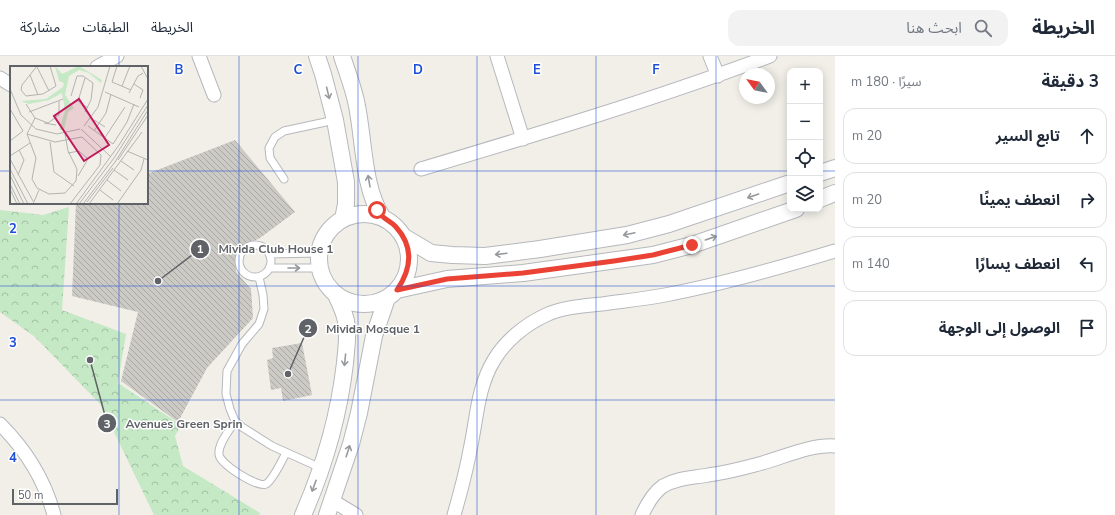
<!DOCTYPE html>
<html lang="ar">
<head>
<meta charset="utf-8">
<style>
	:root { --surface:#fff; --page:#f2f2f3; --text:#1f2937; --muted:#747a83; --line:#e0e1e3 }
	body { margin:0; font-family:"Nunito Sans","Noto Sans Arabic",sans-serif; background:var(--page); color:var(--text); direction:rtl }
	.controls { position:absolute; right:12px; top:12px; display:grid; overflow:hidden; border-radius:8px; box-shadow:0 2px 10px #0003 }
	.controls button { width:36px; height:36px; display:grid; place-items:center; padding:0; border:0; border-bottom:1px solid var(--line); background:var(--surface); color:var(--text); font:20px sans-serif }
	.compass { position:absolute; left:739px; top:12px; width:36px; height:36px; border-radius:50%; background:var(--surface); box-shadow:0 2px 10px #0003; rotate:303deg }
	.scale { position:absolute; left:12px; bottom:10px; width:106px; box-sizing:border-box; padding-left:4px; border:2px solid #5f6368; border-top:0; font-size:11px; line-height:14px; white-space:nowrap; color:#5f6368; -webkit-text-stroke:3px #fff; paint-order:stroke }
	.stop { position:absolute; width:12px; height:12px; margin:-9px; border:3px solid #ea4335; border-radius:50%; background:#fff }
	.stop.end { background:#ea4335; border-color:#fff; box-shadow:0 1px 4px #0008 }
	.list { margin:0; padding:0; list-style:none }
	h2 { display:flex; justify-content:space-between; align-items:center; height:52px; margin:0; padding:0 16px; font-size:17px }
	h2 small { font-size:13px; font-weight:400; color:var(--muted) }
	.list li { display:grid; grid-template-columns:26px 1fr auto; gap:12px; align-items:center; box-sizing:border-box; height:56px; margin:0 8px 8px; padding:0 8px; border:1px solid var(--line); border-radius:12px }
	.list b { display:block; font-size:15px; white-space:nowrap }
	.list em { font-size:13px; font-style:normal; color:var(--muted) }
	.icon { flex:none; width:22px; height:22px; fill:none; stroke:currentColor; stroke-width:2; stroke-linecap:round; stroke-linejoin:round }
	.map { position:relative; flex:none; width:835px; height:459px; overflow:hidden; direction:ltr }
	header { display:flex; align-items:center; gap:24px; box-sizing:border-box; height:56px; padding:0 20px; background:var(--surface); border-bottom:1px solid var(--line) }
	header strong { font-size:19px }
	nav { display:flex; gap:22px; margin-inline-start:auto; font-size:14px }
	.search { width:280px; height:36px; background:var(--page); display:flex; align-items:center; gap:10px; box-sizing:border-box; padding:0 14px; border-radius:12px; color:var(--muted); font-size:15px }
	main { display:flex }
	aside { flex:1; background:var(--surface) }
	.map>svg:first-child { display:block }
</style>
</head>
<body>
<header>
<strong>الخريطة</strong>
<div class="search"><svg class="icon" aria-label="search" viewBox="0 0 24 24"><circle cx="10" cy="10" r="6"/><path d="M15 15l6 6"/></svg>ابحث هنا</div>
<nav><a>الخريطة</a><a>الطبقات</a><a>مشاركة</a></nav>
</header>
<main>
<aside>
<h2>3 دقيقة<small>سيرًا · 180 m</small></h2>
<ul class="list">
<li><svg class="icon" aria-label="ahead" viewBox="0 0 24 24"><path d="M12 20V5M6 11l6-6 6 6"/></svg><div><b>تابع السير</b></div><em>20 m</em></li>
<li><svg class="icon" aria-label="right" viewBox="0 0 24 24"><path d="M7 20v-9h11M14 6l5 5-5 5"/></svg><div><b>انعطف يمينًا</b></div><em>20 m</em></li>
<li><svg class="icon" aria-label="left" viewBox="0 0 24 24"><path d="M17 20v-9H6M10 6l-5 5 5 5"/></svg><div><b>انعطف يسارًا</b></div><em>140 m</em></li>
<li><svg class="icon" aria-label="arrive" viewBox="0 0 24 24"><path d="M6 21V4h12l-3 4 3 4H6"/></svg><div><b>الوصول إلى الوجهة</b></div></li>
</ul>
</aside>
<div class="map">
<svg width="835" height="459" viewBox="0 0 835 459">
	<defs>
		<pattern id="park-crowns" width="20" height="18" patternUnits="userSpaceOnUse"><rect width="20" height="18" fill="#c5e8c5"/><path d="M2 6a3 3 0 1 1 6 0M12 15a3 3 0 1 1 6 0" fill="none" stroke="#a3c0a4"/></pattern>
		<pattern id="building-back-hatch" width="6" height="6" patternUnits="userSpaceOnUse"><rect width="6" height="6" fill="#cccac5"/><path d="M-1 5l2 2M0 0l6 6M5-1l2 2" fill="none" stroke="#a9a8a4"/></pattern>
	</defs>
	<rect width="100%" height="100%" fill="#f1efe8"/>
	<path fill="url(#park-crowns)" d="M69,151L62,254L126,278L118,327L181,369L175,380L183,410L260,457L259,459H154L101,349L35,281L0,256V154L43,159Z"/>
	<path fill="url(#building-back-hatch)" d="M235,84L295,156L260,182L236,194V216L251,233L253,262L207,312L178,366L121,325L138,256L72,240L76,147H147V118Z
		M302,287L312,339L283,345L281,332L271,334L267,304L273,302L272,292Z"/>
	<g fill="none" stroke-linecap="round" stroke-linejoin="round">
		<defs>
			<path id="service" d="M284,123L270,102L269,92L275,81L284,75L335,64
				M239 205a16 16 0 1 1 32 0a16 16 0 1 1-32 0Z
				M269,198L319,197
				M269,212H319
				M259,221L263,239L264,253L259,268L242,288L227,315L226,338L230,353L235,365L242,371L272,390L321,412
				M235,365C230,374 218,387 219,398C219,408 258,432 266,428C273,424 282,404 286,397"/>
			<path id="minor" d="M199,0L214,39
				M497,0L523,83
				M710,0L718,20
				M97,11L117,0
				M0,22L11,29
				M421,113C538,78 655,43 770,0
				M0,368C25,393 45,425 54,459
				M333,445L356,459
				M454,459C460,438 466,416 470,394C477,363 477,332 494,304C505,285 526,268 546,259C563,251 583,250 602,248C623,245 644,243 665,239C723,228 779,212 835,195
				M642,459C647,448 653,437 663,430C677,422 692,422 708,419C724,417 740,413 755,409C780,403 810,388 835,390"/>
			<path id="tertiary" d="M317,0L323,18L335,64L346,126V148L343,163
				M342,0C347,16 354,33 357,50C364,85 363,131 382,161
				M820,117L835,112
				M820,143L835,137
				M319 203a45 45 0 1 1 90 0a45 45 0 1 1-90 0Z
				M404,181L431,197L452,199L485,200L540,193L627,179L669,168L790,127
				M397,234L447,223L523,217L653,199L692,189L796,153
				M303,459C324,411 339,359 345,307C346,293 349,279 346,265C344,256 340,247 336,239
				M327,459L351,388L359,357L374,280L387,242"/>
		</defs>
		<use href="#service" stroke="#b5b8bc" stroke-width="9"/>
		<use href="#minor" stroke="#b5b8bc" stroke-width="15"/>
		<use href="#tertiary" stroke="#b5b8bc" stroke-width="18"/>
		<use href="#service" stroke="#fff" stroke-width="7"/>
		<use href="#minor" stroke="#fff" stroke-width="13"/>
		<use href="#tertiary" stroke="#fff" stroke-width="16"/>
	</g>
	<defs><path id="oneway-shaft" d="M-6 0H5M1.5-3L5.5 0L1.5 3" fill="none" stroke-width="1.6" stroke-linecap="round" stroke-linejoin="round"/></defs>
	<g stroke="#979a9d">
		<use href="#oneway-shaft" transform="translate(328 37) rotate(76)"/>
		<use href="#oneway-shaft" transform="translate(369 125) rotate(-100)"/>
		<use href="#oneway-shaft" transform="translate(753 140) rotate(161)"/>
		<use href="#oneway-shaft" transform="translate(629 178) rotate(168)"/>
		<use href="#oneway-shaft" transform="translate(711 182) rotate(-19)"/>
		<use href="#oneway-shaft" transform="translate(501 198) rotate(173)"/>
		<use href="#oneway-shaft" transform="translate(294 212)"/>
		<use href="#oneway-shaft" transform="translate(345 304) rotate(96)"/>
		<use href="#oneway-shaft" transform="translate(348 395) rotate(-72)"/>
		<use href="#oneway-shaft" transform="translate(314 430) rotate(110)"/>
	</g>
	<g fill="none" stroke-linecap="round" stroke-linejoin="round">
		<path stroke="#ea4335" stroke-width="5" d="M377,154C383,164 389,163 396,171C414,191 412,212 397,234L447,223L523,217L614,205L653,199L692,189"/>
	</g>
	<path fill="none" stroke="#1d4ed8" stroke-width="1" stroke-opacity="0.55" d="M119,0V11M239,0V459M358,0V459M477,0V459M596,0V459M716,0V459M0,115H11M147,115H790M820,115H835M119,147V459M0,230H835M0,344H835"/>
	<g transform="translate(10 10)">
		<rect width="138" height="138" fill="#f1efe8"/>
		<path d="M45,0L52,8L69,0L92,14L91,17L79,7L69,4L59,10L55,29L64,42L58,46L54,64H49L55,45L52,27L39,34L19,38L11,35L36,33L53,21L54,17L49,15Z" fill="#c5e8c5"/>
		<path fill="none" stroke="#b3b3b1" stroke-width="1" d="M27,0L12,19L11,24L16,30L33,28L46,20L40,0M107,0L102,16L121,24M131,0L138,13M27,1L39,25M20,9L28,29M75,12L68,35L78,42M124,18L133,24L130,32M112,20L120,0M0,23L11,49L26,63L47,68L70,63M95,26L129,41M119,27L128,10L133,7M61,30L67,10H73L83,17L81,34L75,46M16,38L25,52L38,57L49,49V35M0,43L13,65L0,75M19,46L53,33M25,52L17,68L26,92L22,113L27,122L39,128L55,127L66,115L67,103L58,85L55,68M84,54L95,61M34,57L46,59M74,60L88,41L100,0M78,60L103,78L117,56L124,38M71,63L101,91M84,65L96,47L101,28M17,68L45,76L72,71L91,89L90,99L60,138M94,73L115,41M40,76L44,106L64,120M117,85L138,94M58,87L69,85L78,93L68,110M0,90L20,77M0,93L23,135M108,94L138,49M111,95L124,104M0,103L18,138M104,104L118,114M0,109L14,138M8,109L14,94L9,84M97,114L111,125M0,118L10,138M0,123L7,138M90,124L103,134M77,136L103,102M23,138L29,124M66,138L109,79L138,33M69,138L104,92L138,39M73,138L105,96L138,44M79,138L132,66M107,138L131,104L134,93"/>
		<path fill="#c2185b" fill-opacity="0.15" stroke="#c2185b" stroke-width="2" d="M69,33L99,79L74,95L44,50Z"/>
		<rect width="138" height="138" fill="none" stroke="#5f6368" stroke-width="2"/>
	</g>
	<g font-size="13" text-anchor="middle" font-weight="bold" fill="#1d4ed8" stroke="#fff" stroke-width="3" stroke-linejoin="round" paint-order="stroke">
		<text x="179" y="18">B</text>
		<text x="298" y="18">C</text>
		<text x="418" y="18">D</text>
		<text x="537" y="18">E</text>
		<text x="656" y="18">F</text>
		<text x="13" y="177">2</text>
		<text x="13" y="291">3</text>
		<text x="13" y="406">4</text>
	</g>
	<path fill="none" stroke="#5f6368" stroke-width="1.5" d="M158 225L200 193M288 318L308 272M90 304L107 367"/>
	<g fill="#5f6368" stroke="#fff" stroke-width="1.5">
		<circle cx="158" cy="225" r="4"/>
		<circle cx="288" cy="318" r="4"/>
		<circle cx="90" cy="304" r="4"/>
		<circle cx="200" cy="193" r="10"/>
		<circle cx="308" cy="272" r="10"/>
		<circle cx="107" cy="367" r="10"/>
	</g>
	<g font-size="12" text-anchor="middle" font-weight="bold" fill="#fff">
		<text x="200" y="197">1</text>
		<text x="308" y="277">2</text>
		<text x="107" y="372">3</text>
	</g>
	<g font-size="12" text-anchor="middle" font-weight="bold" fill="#5f6368" stroke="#fff" stroke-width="3" stroke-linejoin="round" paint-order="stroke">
		<text x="276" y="197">Mivida Club House 1</text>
		<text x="373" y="277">Mivida Mosque 1</text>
		<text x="184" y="372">Avenues Green Sprin</text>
	</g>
</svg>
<div class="controls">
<button>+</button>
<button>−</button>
<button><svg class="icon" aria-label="locate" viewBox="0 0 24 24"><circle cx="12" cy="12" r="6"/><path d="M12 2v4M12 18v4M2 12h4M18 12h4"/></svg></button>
<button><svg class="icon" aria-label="layers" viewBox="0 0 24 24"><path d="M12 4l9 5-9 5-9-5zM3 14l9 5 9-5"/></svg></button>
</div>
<svg class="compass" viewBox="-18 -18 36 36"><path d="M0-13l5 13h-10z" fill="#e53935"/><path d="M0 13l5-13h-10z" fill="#747a83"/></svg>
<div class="scale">50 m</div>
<div class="stop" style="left:377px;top:154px"></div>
<div class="stop end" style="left:692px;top:189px"></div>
</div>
</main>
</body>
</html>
